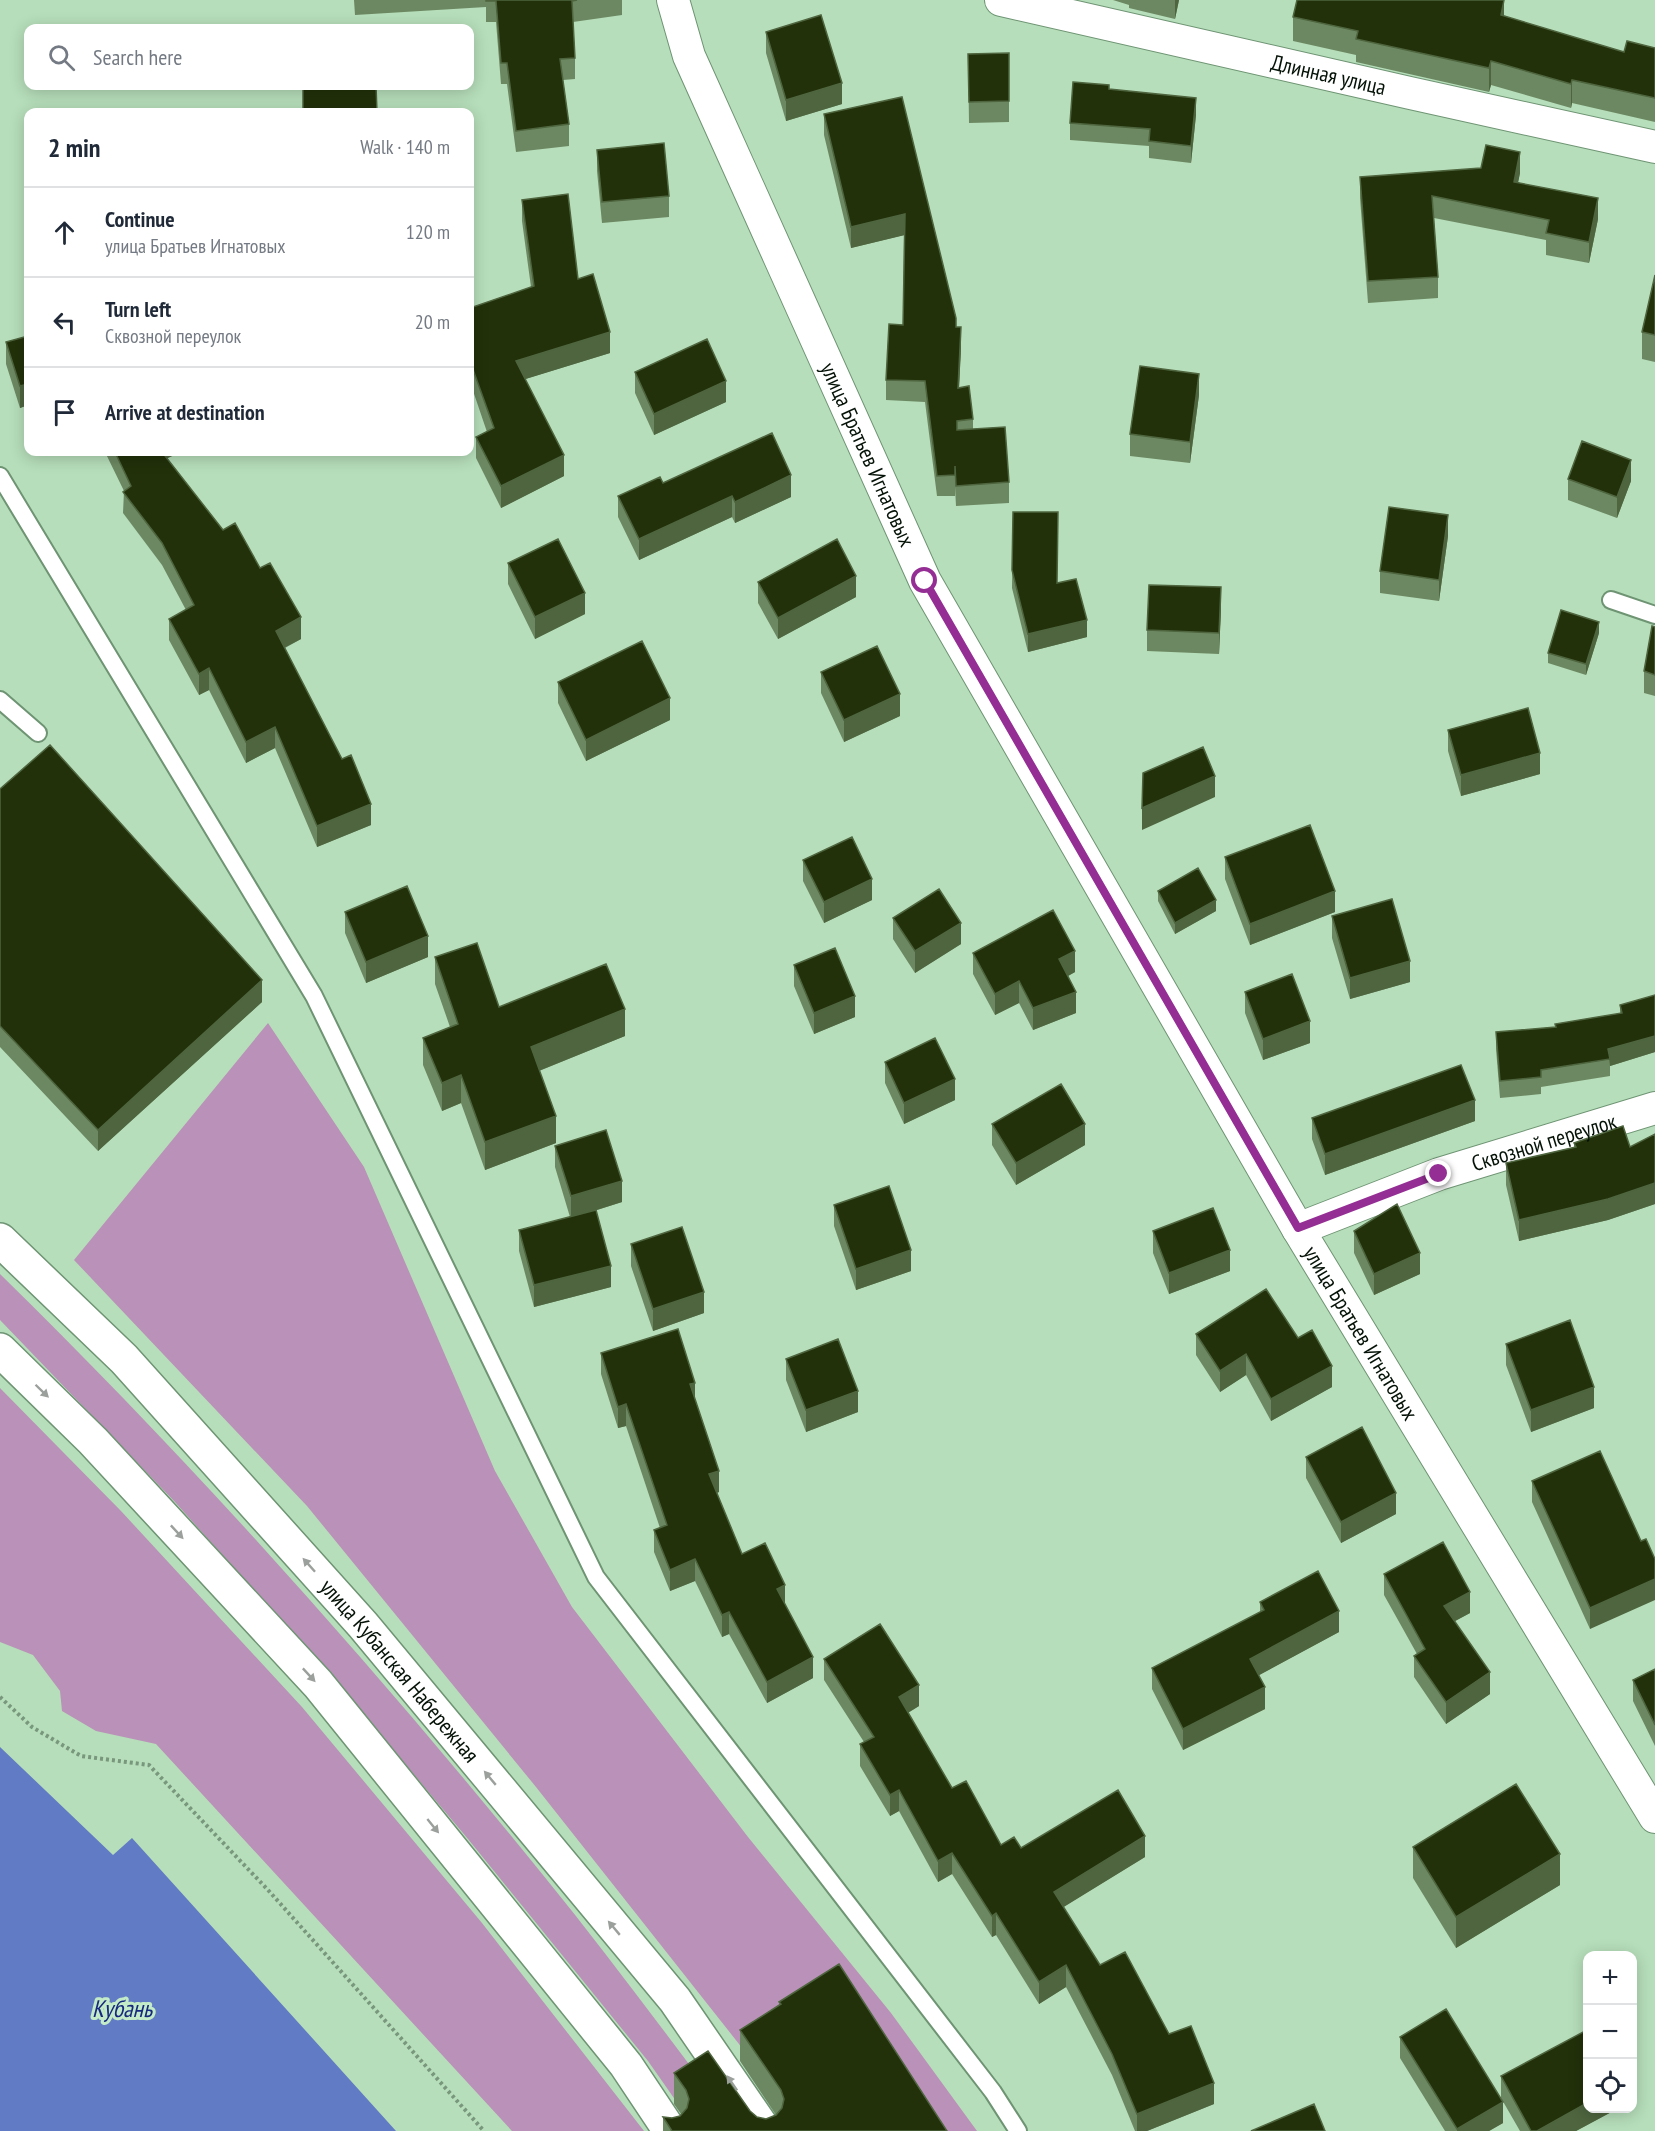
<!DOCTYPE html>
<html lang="en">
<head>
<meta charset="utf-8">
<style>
	:root { --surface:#fff; --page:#f2f2f3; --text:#1f2937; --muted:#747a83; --line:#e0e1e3 }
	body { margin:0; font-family:"PT Sans Narrow",sans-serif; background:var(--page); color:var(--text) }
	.controls { position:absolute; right:18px; bottom:18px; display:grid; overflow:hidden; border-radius:12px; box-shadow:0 3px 15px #0003 }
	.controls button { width:54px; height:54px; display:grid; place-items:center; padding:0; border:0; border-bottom:2px solid var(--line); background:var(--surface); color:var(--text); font:30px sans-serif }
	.stop { position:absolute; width:18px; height:18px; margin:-14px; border:4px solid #942e94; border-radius:50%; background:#fff }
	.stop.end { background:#942e94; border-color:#fff; box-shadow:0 2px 6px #0008 }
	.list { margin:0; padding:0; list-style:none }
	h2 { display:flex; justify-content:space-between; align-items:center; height:78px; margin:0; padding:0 24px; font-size:26px }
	h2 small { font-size:20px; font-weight:400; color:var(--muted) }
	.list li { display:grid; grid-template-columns:39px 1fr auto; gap:18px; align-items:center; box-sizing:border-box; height:90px; padding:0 24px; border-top:2px solid var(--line) }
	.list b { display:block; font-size:22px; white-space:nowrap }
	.list p { margin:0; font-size:20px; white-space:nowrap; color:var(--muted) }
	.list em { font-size:20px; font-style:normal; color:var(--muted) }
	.icon { flex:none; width:33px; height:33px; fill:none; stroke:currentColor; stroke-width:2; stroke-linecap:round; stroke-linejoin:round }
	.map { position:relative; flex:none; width:1655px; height:2131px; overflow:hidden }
	.search { position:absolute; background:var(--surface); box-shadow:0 3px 15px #0003; left:24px; top:24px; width:450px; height:66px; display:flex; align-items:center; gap:15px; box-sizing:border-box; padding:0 21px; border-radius:12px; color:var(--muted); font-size:22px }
	.panel { position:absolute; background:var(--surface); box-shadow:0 3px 15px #0003; left:24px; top:108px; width:450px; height:348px; border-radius:12px }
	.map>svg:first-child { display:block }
</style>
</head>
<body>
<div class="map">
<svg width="1655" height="2131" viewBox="0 0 1655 2131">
	<rect width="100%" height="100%" fill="#b6deba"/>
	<path fill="#ba91b8" d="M268,1023L364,1167L495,1471L572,1607L748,1837L891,2013L977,2131H806L803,2125L536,1787L307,1506L74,1260Z
		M0,1274C193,1463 373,1665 543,1875C605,1951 663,2030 722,2108L697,2131L648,2061L468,1839L347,1695L175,1502L0,1320Z
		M0,1388L121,1511L302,1707L482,1923L644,2131H512L156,1744L96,1731L62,1711L60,1691L33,1655L0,1642Z"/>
	<path fill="#617bc4" d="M0,1747L113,1855L132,1838L396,2131H0Z"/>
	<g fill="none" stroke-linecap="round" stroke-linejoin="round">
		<defs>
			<path id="service" d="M0,476L314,996L596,1577L993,2092L1018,2131
				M1611,600L1655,615
				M0,700L38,733"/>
			<g id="minor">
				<path id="s1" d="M673,0L689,56L925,581L1298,1229L1655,1817"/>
				<path id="s2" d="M1001,0L1410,93L1655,147"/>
				<path id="s3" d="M1298,1229L1439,1174L1655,1108"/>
			</g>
			<g id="secondary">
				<path id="s4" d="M0,1240L124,1359L363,1625L675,2000L765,2131"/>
				<path d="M0,1350L93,1441L318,1684L626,2065L670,2131"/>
			</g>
		</defs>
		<use href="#service" stroke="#6e9473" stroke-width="20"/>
		<use href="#minor" stroke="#6e9473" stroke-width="34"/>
		<use href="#secondary" stroke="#6e9473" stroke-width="36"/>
		<path stroke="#78977c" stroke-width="4" stroke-dasharray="3 3" stroke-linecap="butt" d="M0,1697L32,1727L81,1756L149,1765L268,1890L484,2131"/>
		<use href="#service" stroke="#fff" stroke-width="16"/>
		<use href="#minor" stroke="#fff" stroke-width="32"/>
		<use href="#secondary" stroke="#fff" stroke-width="33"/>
	</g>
	<path fill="#6c8862" d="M354,0H622V15L573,22L575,58V79L563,80L569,124V146L516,152L507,84H501L496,22H486V7L355,15Z
		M1113,0H1179L1175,19L1129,8V5Z
		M1504,16L1624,52L1655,48V122L1572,103L1571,108L1491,85L1489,92L1356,62V55L1293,41V17Z
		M766,32L842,104L786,121L766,53Z
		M1009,53V122L969,123L968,54Z
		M1109,89L1196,115L1191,163L1149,158V146L1070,140V123Z
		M902,97L961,348L959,388L973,419V429L1009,482V503L956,506L955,487V496H937L925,402L886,400V380L903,325L904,235L851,248L824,135V114Z
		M597,150L669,196V217L602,223L597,171Z
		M1520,173L1518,182L1598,219L1589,263L1546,255V240L1434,218L1438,277V298L1368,303L1360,198V177Z
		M522,200L578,279L610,353L525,379L564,476L501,508L476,458V437L487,432L470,382V308L531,287L522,221Z
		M1655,275V362L1642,359V332Z
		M28,336V405L20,408L6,364V342Z
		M635,372L726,402L654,435L635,393Z
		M1199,395L1190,463L1130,456V434Z
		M105,452H181L167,458L223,530L260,568L301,639L285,648L371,825L317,847L275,748L246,763L209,690L199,695L169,640V619L186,610L162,565L123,513L124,491Z
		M1568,479L1631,481L1617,518L1568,500Z
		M618,496L791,497L735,523L732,517L639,560L618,517Z
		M1013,512L1058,583L1087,637L1028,652L1012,588Z
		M1448,536L1439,601L1380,593V571Z
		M508,563L585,614L535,639L508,584Z
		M758,582L856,597L778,639L758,603Z
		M1221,609L1219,654L1147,651V630Z
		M1655,627V696L1644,693V671Z
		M1599,633L1586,675L1548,663V653Z
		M821,672L900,716L844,742L821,693Z
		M558,682L670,720L586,761L558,703Z
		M1448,730L1540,774L1461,796L1448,751Z
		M0,789L262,1002L98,1151L0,1047Z
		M1225,857L1335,912L1250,945L1225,879Z
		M803,860L872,900L824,923L803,881Z
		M1158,891L1216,911L1175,934L1158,901Z
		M345,912L428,957L366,983L345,933Z
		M1332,916L1410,982L1350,999L1332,938Z
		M893,918L961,944L915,973L893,939Z
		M973,953L1075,972L1068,976L1076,1013L1033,1030L1019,1003L995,1015L973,974Z
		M435,957L499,1007L625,1036L539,1071L556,1143L485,1170L461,1103L442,1111L423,1065V1038L450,1027L435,984Z
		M794,965L855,1017L814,1034L794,986Z
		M1245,992L1310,1043L1263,1060L1245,1013Z
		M1655,995V1052L1610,1066V1076L1541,1087V1094L1500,1098L1496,1049V1032L1555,1027L1620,1014V1005Z
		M885,1062L955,1100L904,1124L885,1083Z
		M1312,1118L1475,1121L1325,1175L1312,1139Z
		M992,1124L1085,1145L1016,1185L992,1145Z
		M1655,1134V1204L1608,1220L1519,1241L1506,1185V1163L1574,1147V1143L1630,1147Z
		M555,1146L622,1202L594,1211L611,1287L534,1307L519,1251V1230L570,1217L555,1167Z
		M834,1205L911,1271L856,1290L834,1226Z
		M1153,1231L1230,1271L1169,1294L1153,1253Z
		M1354,1231L1420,1274L1374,1295L1354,1253Z
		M631,1244L704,1313L653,1331L631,1266Z
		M1196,1334L1298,1338L1332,1387L1271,1421L1246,1375L1220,1392L1196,1355Z
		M1506,1344L1594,1408L1531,1432L1506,1365Z
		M601,1353L695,1399L719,1492L717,1493L742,1554L785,1605L813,1678L767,1703L729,1634L722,1637L695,1581L670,1591L654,1552V1530L660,1528L626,1426L618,1428L601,1374Z
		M786,1359L858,1412L806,1432L786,1380Z
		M1306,1457L1396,1514L1341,1543L1306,1478Z
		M1532,1481L1641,1541L1590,1629L1532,1502Z
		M1384,1574L1470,1613L1455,1621L1490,1694L1446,1724L1414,1677V1656L1417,1654L1384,1595Z
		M1260,1602L1339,1632L1259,1675L1265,1709L1183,1750L1152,1689V1668L1260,1613Z
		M824,1659L919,1706L908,1713L952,1788L1001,1845L1021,1848L1145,1857L1063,1907L1100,1965L1169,2034L1214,2104L1147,2131H1135L1112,2075L1066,1987L1039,2004L996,1935L992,1937L952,1874L938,1882L899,1811L890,1816L860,1766V1744L864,1742L824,1680Z
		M1655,1669V1746L1633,1701V1680Z
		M1413,1847L1560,1885L1456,1948L1413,1878Z
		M779,2002L947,2131H663V2117L672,2118L680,2116L681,2114L674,2104V2073L750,2111L757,2117L766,2119L776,2115L740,2061V2030L779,2005Z
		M1400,2037L1503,2123L1489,2131H1445L1400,2058Z
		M1501,2076L1587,2109H1617L1576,2131H1520L1501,2098Z"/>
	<path fill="#4e653f" d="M1175,0H1179L1175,19Z
		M1504,0V23L1501,15Z
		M1491,61V85L1489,92V68Z
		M1572,80V103L1571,108V84Z
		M842,83V104L786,121V100Z
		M1196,98V115L1191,163V146Z
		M1520,152V173L1514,203V182Z
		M1598,198V219L1589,263V242Z
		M905,214V235L851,248V227Z
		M961,327V348L958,408V388Z
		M610,332V353L516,382V361Z
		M1199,374V395L1190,463V442Z
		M726,381V402L654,435V414Z
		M28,384V405L20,408V386Z
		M155,452H181L155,464Z
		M564,455V476L501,508V486Z
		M1631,460V481L1617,518V497Z
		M791,475V497L735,523V502Z
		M732,496V517L639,560V539Z
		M1448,515V536L1439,601V580Z
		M856,576V597L778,639V618Z
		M1221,587V609L1219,654V633Z
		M585,593V614L535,639V617Z
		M301,617V639L276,652V631Z
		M1087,620V637L1028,652V634Z
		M1599,622V633L1586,675V664Z
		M209,668V690L199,695V674Z
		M900,694V716L844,742V720Z
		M670,698V720L586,761V740Z
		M275,727V748L246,763V742Z
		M1540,753V774L1461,796V775Z
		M1215,776V797L1142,830V808Z
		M371,804V825L317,847V826Z
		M872,879V900L824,923V902Z
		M1335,891V912L1250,945V924Z
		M1216,900V911L1175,934V923Z
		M961,923V944L915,973V951Z
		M428,936V957L366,983V962Z
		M1075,951V972L1059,981V959Z
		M1410,961V982L1350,999V978Z
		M262,980V1002L98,1151V1130Z
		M1019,981V1003L995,1015V994Z
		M1076,992V1013L1033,1030V1008Z
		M855,996V1017L814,1034V1013Z
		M625,1009V1036L531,1074V1047Z
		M1310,1021V1043L1263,1060V1039Z
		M1655,1036V1052L1610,1066L1608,1049Z
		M461,1075V1103L442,1111V1083Z
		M955,1079V1100L904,1124V1103Z
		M1475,1100V1121L1325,1175V1154Z
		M556,1116V1143L485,1170V1142Z
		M1085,1124V1145L1016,1185V1163Z
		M622,1181V1202L571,1218V1196Z
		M1655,1183V1204L1608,1220L1519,1241V1220Z
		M911,1250V1271L856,1290V1269Z
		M1230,1250V1271L1169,1294V1273Z
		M1420,1253V1274L1374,1295V1274Z
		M611,1266V1287L534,1307V1285Z
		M704,1292V1313L653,1331V1309Z
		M1246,1354V1375L1220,1392V1371Z
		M1332,1366V1387L1271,1421V1399Z
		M695,1383V1404L690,1384Z
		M1594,1387V1408L1531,1432V1410Z
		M858,1391V1412L806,1432V1410Z
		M626,1404V1426L618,1428V1407Z
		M719,1471V1492L709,1495V1474Z
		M1396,1493V1514L1341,1543V1522Z
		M695,1559V1581L670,1591V1570Z
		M1655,1579V1600L1590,1629V1608Z
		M785,1585V1606L777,1589Z
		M1470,1592V1613L1444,1627V1606Z
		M1339,1611V1632L1250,1680V1659Z
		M729,1612V1634L722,1637V1615Z
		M813,1657V1678L767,1703V1682Z
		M1490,1672V1694L1446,1724V1702Z
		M919,1685V1706L899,1718V1697Z
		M1265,1687V1709L1183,1750V1729Z
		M899,1790V1811L890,1816V1795Z
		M1145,1836V1857L1054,1913V1892Z
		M952,1853V1874L938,1882V1861Z
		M1560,1854V1885L1456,1948V1917Z
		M996,1913V1935L992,1937V1916Z
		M1066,1965V1987L1039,2004V1982Z
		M1214,2083V2104L1147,2131H1137V2114Z
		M1503,2102V2123L1489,2131H1457V2129Z
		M1587,2103V2109H1617L1576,2131H1537Z"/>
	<path fill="#22310a" stroke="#4e653f" stroke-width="1.5" d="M486,0H577L572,1L575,58L560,59L569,124L516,131L507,63H501L496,1H486Z
		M1297,0H1504L1501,15L1624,52L1627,41L1655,48V98L1572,80L1571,84L1491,61L1489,68L1356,39L1358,31L1293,17Z
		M821,15L842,83L786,100L766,32Z
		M1009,53V101L969,102L968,54Z
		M1073,82L1109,85V89L1196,98L1191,146L1149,141L1150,129L1070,123Z
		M303,86H376L377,112H303Z
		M902,97L956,318V327H961L958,388L969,386L973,419L957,421V430L1005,427L1009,482L956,486L955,466V475L937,476L925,381L886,380L889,324L903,325L905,214L851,227L824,114Z
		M664,143L669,196L602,202L597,150Z
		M1486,145L1520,152L1514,182L1598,198L1589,242L1546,233L1549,220L1432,196L1438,277L1368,281L1360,177L1481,168Z
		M568,194L578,279L593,274L610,332L516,361L564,455L501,486L476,437L494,428L470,361V308L534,286L522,200Z
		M1655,275V335L1642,332Z
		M28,336V384L20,386L6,342Z
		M707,339L726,381L654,414L635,372Z
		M1140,366L1199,374L1190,442L1130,434Z
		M772,433L791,475L735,502L732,496L639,539L618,496L660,477L663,483Z
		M1582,441L1631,460L1617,497L1568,479Z
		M115,452H162L223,530L235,523L260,568L270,563L301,617L276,631L342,759L351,755L371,804L317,826L275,727L246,742L209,668L199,674L169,619L194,605L162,543L123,492L131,486Z
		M1389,507L1448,515L1439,580L1380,571Z
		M1013,512H1058L1057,583L1076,579L1087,620L1028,634L1012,570Z
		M558,539L585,593L535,617L508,563Z
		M837,539L856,576L778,618L758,582Z
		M1149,585L1221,587L1219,633L1147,630Z
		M1561,610L1599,622L1586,664L1548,653Z
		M1652,626L1655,627V675L1644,671Z
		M642,641L670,698L586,740L558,682Z
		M877,646L900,694L844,720L821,672Z
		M1528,708L1540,753L1461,775L1448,730Z
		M50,745L262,980L98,1130L0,1026V789Z
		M1203,747L1215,776L1142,808L1143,773Z
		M1310,825L1335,891L1250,924L1225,857Z
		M852,837L872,879L824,902L803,860Z
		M1198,868L1216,900L1175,923L1158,891Z
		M407,886L428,936L366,962L345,912Z
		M939,889L961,923L915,951L893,918Z
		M1392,899L1410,961L1350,978L1332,916Z
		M1053,910L1075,951L1059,959L1076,992L1033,1008L1019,981L995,994L973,953Z
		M477,943L499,1007L606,964L625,1009L531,1047L556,1116L485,1142L461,1075L442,1083L423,1038L458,1024L435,957Z
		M835,948L855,996L814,1013L794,965Z
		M1292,974L1310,1021L1263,1039L1245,992Z
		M1655,995V1036L1608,1049L1610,1059L1541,1070V1077L1500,1081L1496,1032L1556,1027L1555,1024L1622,1013L1620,1005Z
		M935,1038L955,1079L904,1103L885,1062Z
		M1461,1065L1475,1100L1325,1154L1312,1118Z
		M1061,1084L1085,1124L1016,1163L992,1124Z
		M1623,1126L1630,1147L1655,1134V1183L1608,1199L1519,1220L1506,1163L1576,1147L1574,1143Z
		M606,1130L622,1181L571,1196L555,1146Z
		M889,1186L911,1250L856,1269L834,1205Z
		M1397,1204L1420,1253L1374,1274L1354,1231Z
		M1213,1208L1230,1250L1169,1273L1153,1231Z
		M596,1210L611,1266L534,1285L519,1230Z
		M682,1227L704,1292L653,1309L631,1244Z
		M1266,1289L1298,1338L1312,1330L1332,1366L1271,1399L1246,1354L1220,1371L1196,1334Z
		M1570,1320L1594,1387L1531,1410L1506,1344Z
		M678,1329L695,1383L690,1384L719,1471L709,1474L742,1554L765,1543L785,1585L777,1589L813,1657L767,1682L729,1612L722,1615L695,1559L670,1570L654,1530L667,1525L626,1404L618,1407L601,1353Z
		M838,1339L858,1391L806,1410L786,1359Z
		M1362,1427L1396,1493L1341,1522L1306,1457Z
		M1600,1451L1641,1541L1646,1539L1655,1559V1579L1590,1608L1532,1481Z
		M1443,1542L1470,1592L1444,1606L1490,1672L1446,1702L1414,1656L1425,1649L1384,1574Z
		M1318,1571L1339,1611L1250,1659L1265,1687L1183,1729L1152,1668L1264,1610L1260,1602Z
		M880,1624L919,1685L899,1697L952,1788L966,1781L1001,1845L1014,1837L1021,1848L1118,1790L1145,1836L1054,1892L1100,1965L1125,1952L1169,2034L1191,2026L1214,2083L1137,2114L1112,2054L1066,1965L1039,1982L996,1913L992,1916L952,1853L938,1861L899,1790L890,1795L860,1744L874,1737L824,1659Z
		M1655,1669V1725L1633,1680Z
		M1516,1784L1560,1854L1456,1917L1413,1847Z
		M839,1964L947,2131H672L663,2117L672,2118L680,2116L687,2108L689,2099L686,2090L674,2073L708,2051L750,2111L757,2117L766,2119L776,2115L782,2108L784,2099L781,2090L740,2030L781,2004L779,2002Z
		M1446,2009L1503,2102L1457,2129L1400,2037Z
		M1587,2030V2103L1537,2131H1531L1501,2076Z
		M1314,2104L1325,2131H1251Z"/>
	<defs><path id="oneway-solid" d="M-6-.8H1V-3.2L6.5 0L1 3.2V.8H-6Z" transform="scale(1.5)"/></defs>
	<g fill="#9ba09c">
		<use href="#oneway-solid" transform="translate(42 1391) rotate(44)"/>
		<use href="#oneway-solid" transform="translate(177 1532) rotate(47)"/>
		<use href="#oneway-solid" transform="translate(309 1565) rotate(-132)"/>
		<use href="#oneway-solid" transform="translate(309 1675) rotate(47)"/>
		<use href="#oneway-solid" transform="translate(490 1778) rotate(-130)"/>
		<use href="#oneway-solid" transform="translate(433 1826) rotate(51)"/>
		<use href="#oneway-solid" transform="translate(614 1928) rotate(-130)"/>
		<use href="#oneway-solid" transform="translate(732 2083) rotate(-125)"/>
	</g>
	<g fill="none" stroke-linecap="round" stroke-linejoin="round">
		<path stroke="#942e94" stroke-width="8" d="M925,581L1298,1228L1439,1174"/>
	</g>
	<g text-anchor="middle" stroke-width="6" stroke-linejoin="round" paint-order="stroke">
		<g font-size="22" fill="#051207" stroke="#c3ebc7">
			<text dy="8" stroke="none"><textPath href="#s2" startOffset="336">Длинная улица</textPath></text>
			<text dy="8" stroke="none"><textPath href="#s1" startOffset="495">улица Братьев Игнатовых</textPath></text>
			<text dy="8" stroke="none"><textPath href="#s3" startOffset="261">Сквозной переулок</textPath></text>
			<text dy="8" stroke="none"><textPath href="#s1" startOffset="1503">улица Братьев Игнатовых</textPath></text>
			<text dy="8" stroke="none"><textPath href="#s4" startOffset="588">улица Кубанская Набережная</textPath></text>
		</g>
		<g font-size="24" font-style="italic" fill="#17297f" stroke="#c3ebc7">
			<text x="122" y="2017">Кубань</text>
		</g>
	</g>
</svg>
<div class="controls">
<button>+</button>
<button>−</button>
<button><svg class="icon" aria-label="locate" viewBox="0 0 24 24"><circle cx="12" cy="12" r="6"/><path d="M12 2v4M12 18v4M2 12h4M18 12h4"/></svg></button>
</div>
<div class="stop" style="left:925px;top:581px"></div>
<div class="stop end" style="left:1439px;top:1174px"></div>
<div class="search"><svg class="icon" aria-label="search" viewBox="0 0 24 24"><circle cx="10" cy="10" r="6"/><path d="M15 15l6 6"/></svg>Search here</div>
<section class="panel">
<h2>2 min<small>Walk · 140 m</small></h2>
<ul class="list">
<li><svg class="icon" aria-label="ahead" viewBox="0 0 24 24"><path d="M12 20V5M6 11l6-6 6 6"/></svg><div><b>Continue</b><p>улица Братьев Игнатовых</p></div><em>120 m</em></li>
<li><svg class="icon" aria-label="left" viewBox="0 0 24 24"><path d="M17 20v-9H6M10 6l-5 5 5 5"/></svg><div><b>Turn left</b><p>Сквозной переулок</p></div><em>20 m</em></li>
<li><svg class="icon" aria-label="arrive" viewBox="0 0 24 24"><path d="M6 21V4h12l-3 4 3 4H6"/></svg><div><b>Arrive at destination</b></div></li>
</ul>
</section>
</div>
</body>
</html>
